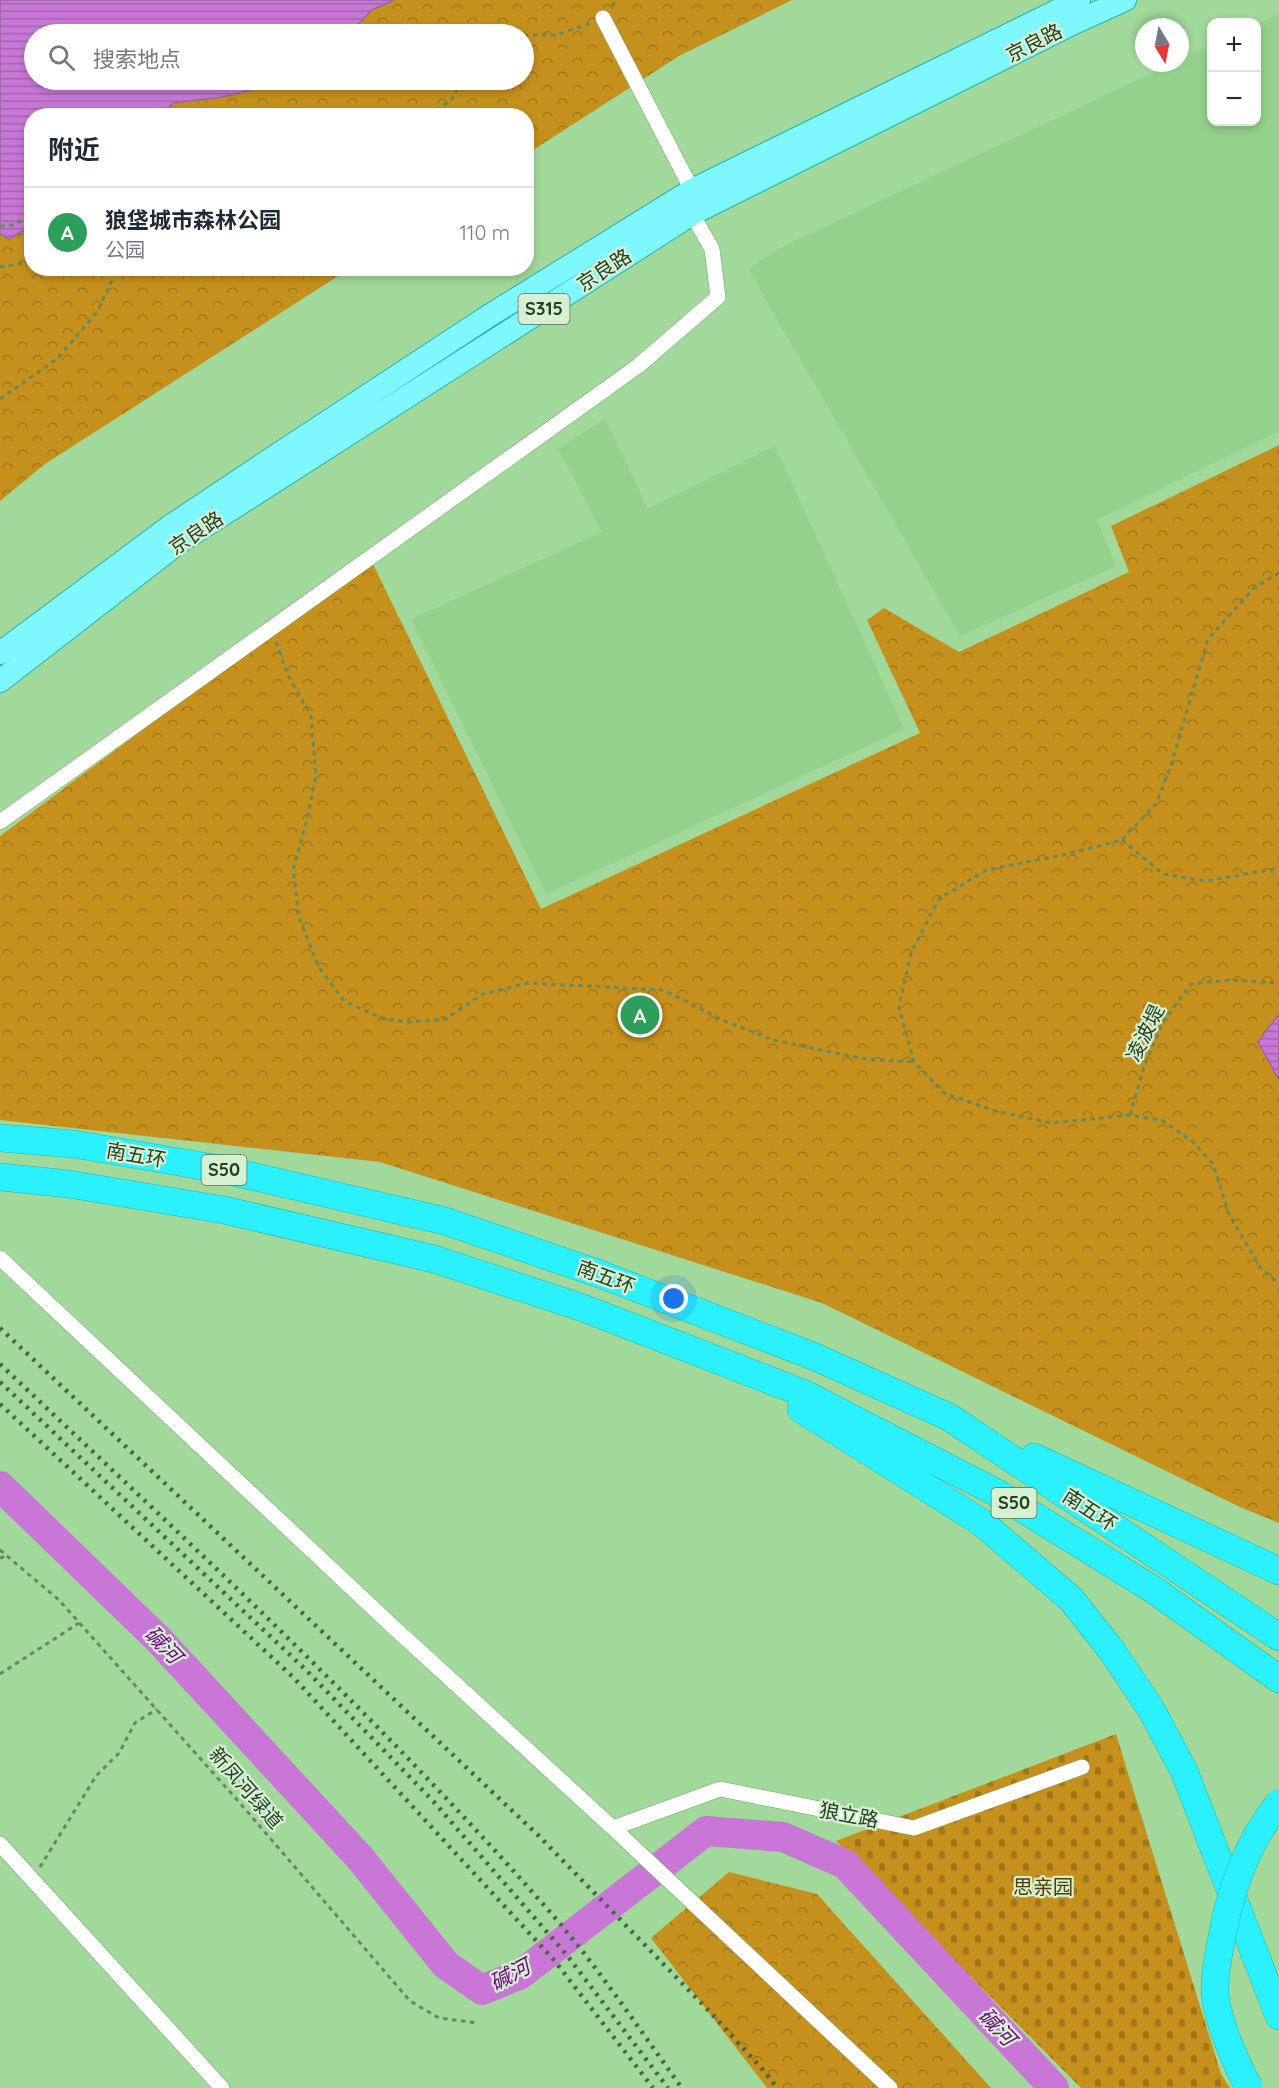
<!DOCTYPE html>
<html lang="zh">
<head>
<meta charset="utf-8">
<style>
	:root { --surface:#fff; --page:#f2f2f3; --text:#1f2937; --muted:#747a83; --line:#e0e1e3; --accent:#1a73e8 }
	body { margin:0; font-family:Quicksand,"Noto Sans SC",sans-serif; background:var(--page); color:var(--text) }
	.controls { position:absolute; right:18px; top:18px; display:grid; overflow:hidden; border-radius:12px; box-shadow:0 3px 9px #0003 }
	.controls button { width:54px; height:54px; display:grid; place-items:center; padding:0; border:0; border-bottom:2px solid var(--line); background:var(--surface); color:var(--text); font:30px sans-serif }
	.compass { position:absolute; left:1135px; top:18px; width:54px; height:54px; border-radius:50%; background:var(--surface); box-shadow:0 3px 9px #0003; rotate:170deg }
	.you { position:absolute; left:674px; top:1299px; width:21px; height:21px; margin:-15px; border:4px solid #fff; border-radius:50%; background:#1a73e8; box-shadow:0 0 0 9px #1a73e833 }
	.badge { display:grid; place-items:center; width:39px; height:39px; border-radius:50%; background:var(--accent); color:#fff; font-size:20px; font-weight:700 }
	.pin { position:absolute; translate:-50% -50%; border:3px solid #fff; box-shadow:0 2px 6px #0006 }
	.list { margin:0; padding:0; list-style:none }
	h2 { display:flex; justify-content:space-between; align-items:center; height:78px; margin:0; padding:0 24px; font-size:26px }
	h2 small { font-size:20px; font-weight:400; color:var(--muted) }
	.list li { display:grid; grid-template-columns:39px 1fr auto; gap:18px; align-items:center; box-sizing:border-box; height:90px; padding:0 24px; border-top:2px solid var(--line) }
	.list b { display:block; font-size:22px; white-space:nowrap }
	.list p { margin:0; font-size:20px; white-space:nowrap; color:var(--muted) }
	.list em { font-size:20px; font-style:normal; color:var(--muted) }
	.icon { flex:none; width:33px; height:33px; fill:none; stroke:currentColor; stroke-width:2; stroke-linecap:round; stroke-linejoin:round }
	.map { position:relative; flex:none; width:1279px; height:2088px; overflow:hidden }
	.search { position:absolute; background:var(--surface); box-shadow:0 3px 9px #0003; left:24px; top:24px; width:510px; height:66px; display:flex; align-items:center; gap:15px; box-sizing:border-box; padding:0 21px; border-radius:33px; color:var(--muted); font-size:22px }
	.panel { position:absolute; background:var(--surface); box-shadow:0 3px 9px #0003; left:24px; top:108px; width:510px; height:168px; border-radius:24px }
	.map>svg:first-child { display:block }
</style>
</head>
<body>
<div class="map">
<svg width="1279" height="2088" viewBox="0 0 1279 2088">
	<defs>
		<pattern id="forest-crowns" width="20" height="18" patternUnits="userSpaceOnUse" patternTransform="scale(1.5)"><rect width="20" height="18" fill="#c5911c"/><path d="M2 6a3 3 0 1 1 6 0M12 15a3 3 0 1 1 6 0" fill="none" stroke="#a07819"/></pattern>
		<pattern id="cemetery-stones" width="16" height="16" patternUnits="userSpaceOnUse" patternTransform="scale(1.5)"><rect width="16" height="16" fill="#c5911c"/><path d="M2 7V4a2 2 0 0 1 4 0v3zM10 15v-3a2 2 0 0 1 4 0v3z" fill="#a07819"/></pattern>
		<pattern id="water-rules" width="6" height="5" patternUnits="userSpaceOnUse" patternTransform="scale(1.5)"><rect width="6" height="5" fill="#c977d6"/><path d="M0 2.5h6" fill="none" stroke="#a363ad"/></pattern>
	</defs>
	<rect width="100%" height="100%" fill="#a1d99a"/>
	<path fill="#94d18c" d="M1279,14V431L1097,520L1116,566L960,636L748,269L778,249L1174,63H1180V60L1211,45L1212,122H1256L1257,24Z
		M605,419L648,509L775,446L904,729L546,894L411,619L602,532L558,449Z"/>
	<path fill="url(#forest-crowns)" fill-rule="evenodd" d="M0,0H792L679,56L527,154L526,116H32V268L349,269L45,464L0,501ZM34,34H524V80H34Z
		M1279,445V1523L1240,1507L822,1303L380,1162L0,1120V836L371,560L541,909L920,733L867,620L884,608L959,652L1129,572L1111,526Z
		M729,1872L817,1894L991,2088H767L651,1938Z"/>
	<path fill="url(#cemetery-stones)" d="M1116,1734L1221,2074L1230,2088H1081L836,1841Z"/>
	<path fill="url(#water-rules)" stroke="#9966a1" stroke-width="1.5" d="M0,0H394L372,10L348,34H34V80H292L222,97L173,103L162,115L32,116L31,226L9,239L0,234Z
		M1279,1014V1080L1258,1042Z"/>
	<g fill="none" stroke-linecap="round" stroke-linejoin="round">
		<path stroke="#c977d6" stroke-width="30" d="M0,1486L159,1640L360,1858L446,1965L482,1990L521,1974L706,1831L783,1837L845,1864L1054,2088"/>
		<defs>
			<path id="minor" d="M0,822L638,366L718,297L712,249L692,214V190L603,18
				M0,1258L389,1623L614,1829L890,2088
				M613,1828L720,1789L914,1828L1082,1767
				M0,1844L222,2088"/>
			<path id="primary" d="M0,653L169,527L277,455L487,317L692,190L1079,0
				M0,681L177,544L692,214L1076,22L1125,0"/>
			<path id="motorway" d="M0,1138L74,1144L225,1170L445,1221L597,1273L813,1356L949,1417L1279,1637
				M0,1177L69,1184L224,1210L434,1259L583,1308L803,1393L997,1493L1154,1590L1279,1679
				M801,1409L981,1522L1071,1599L1112,1651L1151,1709L1184,1771L1279,2016
				M1034,1457L1279,1571"/>
		</defs>
		<use href="#minor" stroke="#71a66a" stroke-width="16"/>
		<use href="#primary" stroke="#29b2b1" stroke-width="24"/>
		<use href="#motorway" stroke="#29b2b1" stroke-width="28"/>
		<path stroke="#648b5f" stroke-width="3" stroke-dasharray="4.5 4.5" stroke-linecap="butt" d="M612,6L617,0
			M524,35H555L589,24
			M429,116L452,99L462,80
			M0,226L13,225L32,215
			M0,267L32,262
			M0,399L57,359L97,312L118,268
			M1279,573L1255,587L1208,639L1170,768L1156,804L1122,840L1063,855L986,870L939,899L911,953L899,1007L914,1062L944,1093L992,1110L1051,1123L1130,1115L1163,1121L1193,1142L1213,1164L1229,1214L1260,1267L1279,1284
			M276,642L288,675L311,716L316,776L307,820L293,870L299,917L318,966L344,1001L383,1019L412,1022L445,1019L483,994L527,983L664,990L720,1019L773,1040L865,1059L914,1062
			M1122,840L1163,874L1206,881L1279,868
			M1130,1115L1145,1064L1163,1022L1191,984L1229,980L1279,983
			M0,1550L59,1600L239,1802L410,2001L439,2018L478,2023
			M0,1558L7,1556
			M0,1674L79,1623
			M40,1867L96,1776L119,1753L135,1723L157,1709"/>
		<use href="#minor" stroke="#fff" stroke-width="15"/>
		<use href="#primary" stroke="#7ff7fe" stroke-width="22"/>
		<use href="#motorway" stroke="#2af1fd" stroke-width="27"/>
		<path stroke="#486744" stroke-width="4.5" stroke-dasharray="3 6" stroke-linecap="butt" d="M0,1328L539,1836L711,2013L764,2071L777,2088
			M0,1364C188,1542 379,1717 550,1912C598,1967 639,2029 682,2088
			M0,1382L306,1670L433,1801L566,1954L668,2088
			M0,1404L294,1678L554,1960L653,2088"/>
		<defs>
			<path id="motorway-bridge" d="M1249,2088C1235,2061 1222,2031 1216,2002C1213,1983 1217,1965 1220,1947C1229,1894 1245,1845 1279,1803"/>
		</defs>
		<use href="#motorway-bridge" stroke="#29b2b1" stroke-width="28" stroke-linecap="butt"/>
		<use href="#motorway-bridge" stroke="#2af1fd" stroke-width="27"/>
	</g>
	<g text-anchor="middle" stroke-width="4.5" stroke-linejoin="round" paint-order="stroke">
		<g fill="#d5f1d1" stroke="#5c7459" stroke-width="1.5">
			<rect x="518.5" y="294" width="51" height="30" rx="4.5"/>
			<rect x="201.5" y="1155" width="45" height="30" rx="4.5"/>
			<rect x="991.5" y="1488" width="45" height="30" rx="4.5"/>
		</g>
		<g font-size="18" font-weight="bold" fill="#283e25">
			<text x="544" y="315">S315</text>
			<text x="224" y="1176">S50</text>
			<text x="1014" y="1509">S50</text>
		</g>
		<g font-size="20" fill="#283e25" stroke="#d5f1d1">
			<text transform="translate(1034 43) rotate(-27)" y="7">京良路</text>
			<text transform="translate(604 270) rotate(-33)" y="7">京良路</text>
			<text transform="translate(196 533) rotate(-34)" y="7">京良路</text>
			<text transform="translate(1145 1033) rotate(-64)" y="7">凌波堤</text>
			<text transform="translate(136 1155) rotate(10)" y="7">南五环</text>
			<text transform="translate(606 1277) rotate(20)" y="7">南五环</text>
			<text transform="translate(1090 1510) rotate(33)" y="7">南五环</text>
			<text transform="translate(246 1788) rotate(49)" y="7">新凤河绿道</text>
			<text transform="translate(849 1815) rotate(11)" y="7">狼立路</text>
		</g>
		<g font-size="20" fill="#543b00" stroke="#d5f1d1">
			<text x="1043" y="1894">思亲园</text>
		</g>
		<g font-size="21" font-style="italic" fill="#750485" stroke="#d5f1d1">
			<text transform="translate(163 1645) rotate(46)" y="7">碱河</text>
			<text transform="translate(510 1975) rotate(-28)" y="7">碱河</text>
			<text transform="translate(997 2027) rotate(47)" y="7">碱河</text>
		</g>
	</g>
</svg>
<div class="controls">
<button>+</button>
<button>−</button>
</div>
<svg class="compass" viewBox="-18 -18 36 36"><path d="M0-13l5 13h-10z" fill="#e53935"/><path d="M0 13l5-13h-10z" fill="#747a83"/></svg>
<div class="you"></div>
<div class="pin badge" style="left:640px;top:1015px;background:#2e9e5b">A</div>
<div class="search"><svg class="icon" aria-label="search" viewBox="0 0 24 24"><circle cx="10" cy="10" r="6"/><path d="M15 15l6 6"/></svg>搜索地点</div>
<section class="panel">
<h2>附近<small></small></h2>
<ul class="list">
<li><span class="badge" style="background:#2e9e5b">A</span><div><b>狼垡城市森林公园</b><p>公园</p></div><em>110 m</em></li>
</ul>
</section>
</div>
</body>
</html>
